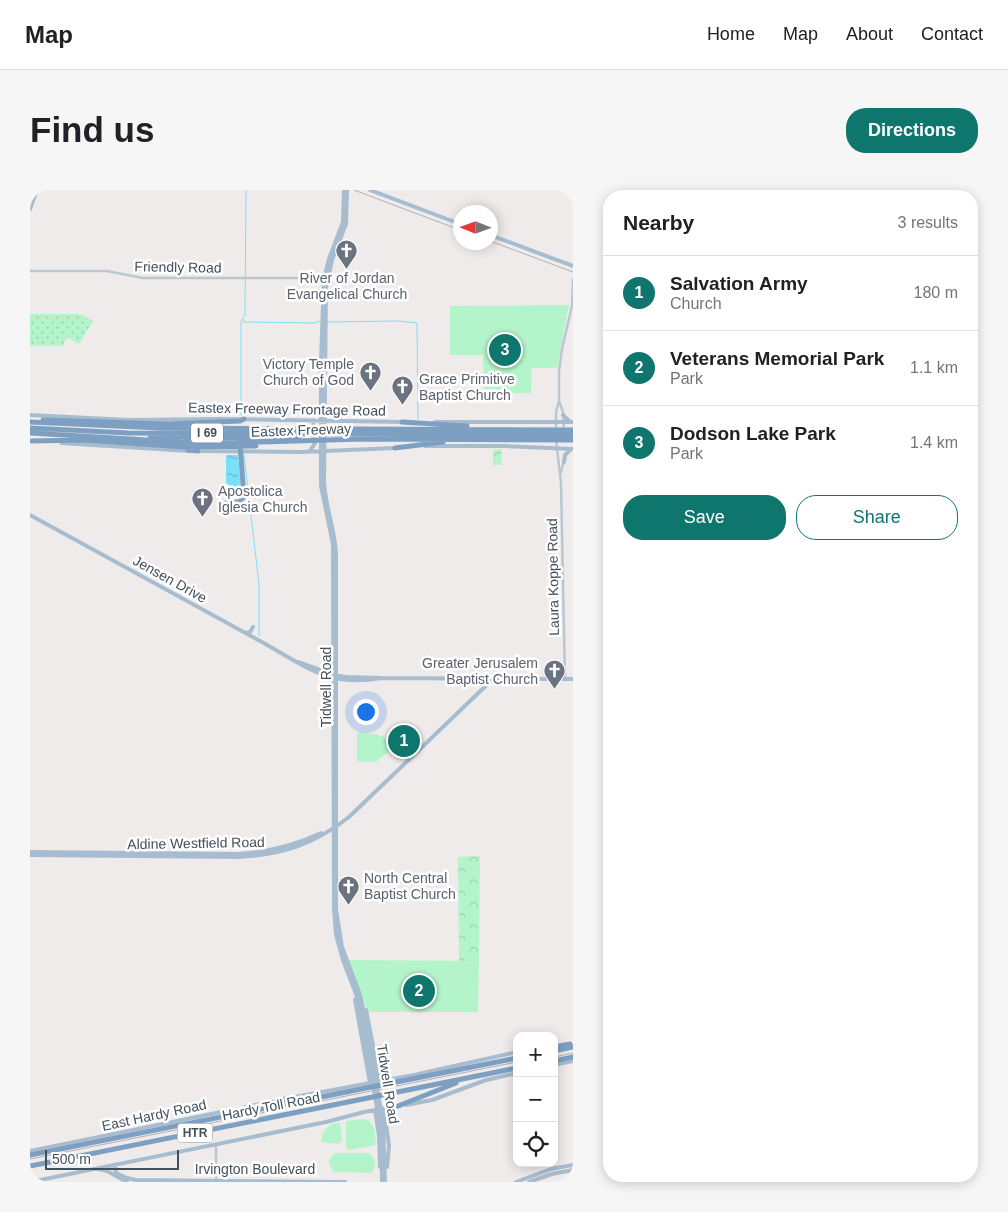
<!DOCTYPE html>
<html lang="en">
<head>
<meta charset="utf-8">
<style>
	:root { --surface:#fff; --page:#f6f6f6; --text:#202124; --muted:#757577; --line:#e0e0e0; --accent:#0f766e }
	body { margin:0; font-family:Helvetica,sans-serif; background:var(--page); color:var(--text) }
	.controls { position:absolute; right:15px; bottom:15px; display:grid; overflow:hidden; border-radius:10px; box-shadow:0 2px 12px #0003 }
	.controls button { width:45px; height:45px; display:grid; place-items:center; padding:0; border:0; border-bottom:1px solid var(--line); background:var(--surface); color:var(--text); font:25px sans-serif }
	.compass { position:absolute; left:423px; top:15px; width:45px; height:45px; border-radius:50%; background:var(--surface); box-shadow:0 2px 12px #0003; rotate:271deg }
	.scale { position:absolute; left:15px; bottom:12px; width:134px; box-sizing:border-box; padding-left:5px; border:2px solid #42505b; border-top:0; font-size:14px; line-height:18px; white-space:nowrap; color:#42505b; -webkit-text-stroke:4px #fff; paint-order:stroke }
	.you { position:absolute; left:335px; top:521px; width:18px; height:18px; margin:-12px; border:4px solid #fff; border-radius:50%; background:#1a73e8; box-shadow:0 0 0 8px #1a73e833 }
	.badge { display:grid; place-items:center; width:32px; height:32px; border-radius:50%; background:var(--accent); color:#fff; font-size:16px; font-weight:700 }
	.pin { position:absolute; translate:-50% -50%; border:2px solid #fff; box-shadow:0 1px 5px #0006 }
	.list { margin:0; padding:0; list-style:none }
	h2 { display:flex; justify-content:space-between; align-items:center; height:65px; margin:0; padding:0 20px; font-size:21px }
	h2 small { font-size:16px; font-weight:400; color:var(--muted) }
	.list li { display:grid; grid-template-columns:32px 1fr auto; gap:15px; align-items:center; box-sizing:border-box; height:75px; padding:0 20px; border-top:1px solid var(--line) }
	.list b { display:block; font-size:19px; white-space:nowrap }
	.list p { margin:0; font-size:16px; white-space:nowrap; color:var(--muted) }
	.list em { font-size:16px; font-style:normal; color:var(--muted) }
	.actions { display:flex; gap:10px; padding:15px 20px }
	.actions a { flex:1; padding:11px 0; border:1px solid var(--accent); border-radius:20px; text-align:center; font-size:18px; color:var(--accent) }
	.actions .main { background:var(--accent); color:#fff }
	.icon { flex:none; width:28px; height:28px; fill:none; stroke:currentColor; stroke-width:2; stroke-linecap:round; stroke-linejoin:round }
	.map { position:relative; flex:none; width:543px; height:992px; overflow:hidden; border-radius:20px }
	header { display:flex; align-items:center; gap:30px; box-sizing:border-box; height:70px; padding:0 25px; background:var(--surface); border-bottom:1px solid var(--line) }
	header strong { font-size:24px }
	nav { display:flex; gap:28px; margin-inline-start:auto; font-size:18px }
	.intro { display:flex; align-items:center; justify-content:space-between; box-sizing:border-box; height:120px; padding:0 30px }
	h1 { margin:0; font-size:35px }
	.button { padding:12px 22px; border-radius:20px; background:var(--accent); color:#fff; font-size:18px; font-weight:700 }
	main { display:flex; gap:30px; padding:0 30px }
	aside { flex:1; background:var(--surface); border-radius:20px; box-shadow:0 2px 12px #0003 }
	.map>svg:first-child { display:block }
</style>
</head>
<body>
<header>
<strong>Map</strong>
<nav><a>Home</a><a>Map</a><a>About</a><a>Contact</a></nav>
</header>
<div class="intro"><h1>Find us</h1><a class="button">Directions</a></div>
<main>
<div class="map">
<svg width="543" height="992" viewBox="0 0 543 992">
	<defs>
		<pattern id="grass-dots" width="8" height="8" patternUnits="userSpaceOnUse" patternTransform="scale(1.25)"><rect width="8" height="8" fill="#b3f4ca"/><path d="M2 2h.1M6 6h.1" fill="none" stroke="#9bd3b0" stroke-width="1.8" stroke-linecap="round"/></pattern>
		<pattern id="forest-crowns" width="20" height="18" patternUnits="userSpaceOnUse" patternTransform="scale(1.25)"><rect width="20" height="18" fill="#b3f4ca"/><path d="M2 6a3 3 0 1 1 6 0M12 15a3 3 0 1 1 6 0" fill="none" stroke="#9bd3b0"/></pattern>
		<pattern id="water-ripples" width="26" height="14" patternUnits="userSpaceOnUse" patternTransform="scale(1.25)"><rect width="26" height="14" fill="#7ae0f6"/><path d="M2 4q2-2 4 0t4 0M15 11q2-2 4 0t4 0" fill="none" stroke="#66b8ca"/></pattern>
	</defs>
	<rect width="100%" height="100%" fill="#efebeb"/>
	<path fill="url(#grass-dots)" d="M0,124H50L63,131L49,154L37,147L33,156H0Z"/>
	<path fill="url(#forest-crowns)" d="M471,259L472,275H463V260Z
		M450,666L449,771H429L428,667Z"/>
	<path fill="#b3f4ca" d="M539,115L527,178H502L501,203H454L453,165H420V116Z
		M327,542C340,543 358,543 363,558L346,572L327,571Z
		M318,770L449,771L448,822H338Z
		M334,929C346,932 345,944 346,955L319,960L316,958V931Z
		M310,933L312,950L309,954L291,952C292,940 299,933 310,933Z
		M305,963H339L345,970V975L342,981L343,983L301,982L303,980L299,975V970Z"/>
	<path fill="url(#water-ripples)" d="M196,265H208L211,299L209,306L206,307L200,306L201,298L196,292Z"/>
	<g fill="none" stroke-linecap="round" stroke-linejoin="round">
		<path stroke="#7ae0f6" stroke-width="1" d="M213,129L214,132L285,133L290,131
			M298,132L367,131L387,133L388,229
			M211,225V132L215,125L216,0
			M214,265L229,394V446"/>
		<path stroke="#bac7d1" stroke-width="2.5" d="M0,81H77L113,88H295
			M526,239V222L529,211
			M534,240L533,222L529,211V181L532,159L542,116L543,89
			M526,250L531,293L535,489
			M531,282L534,271
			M186,955V991"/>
		<path stroke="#a7bdcf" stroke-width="4" d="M314,0L313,32L299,69L294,88L291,170V296L303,354L304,719L306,745L313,770L326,804L334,838L351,943L352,992
			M317,0L316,34L302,70L296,98L294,292C295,316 305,339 306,364V719L312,757L330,805L337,837L353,934L355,992
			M340,0L430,34
			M0,19L7,0
			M460,45L543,76
			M0,225L99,230L192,229L373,232
			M533,225L539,231
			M405,232H543
			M31,253L159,261
			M395,256H474L543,259
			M166,261L270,262L366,258
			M280,261L285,253L283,230
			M534,272L535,265L541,259
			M0,325L230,451C274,475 297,498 351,488
			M216,443L220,442L223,437
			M268,472L304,485L316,487L351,488L543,489
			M0,662L208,664C237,662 264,656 291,643
			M0,665L208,667C252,665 285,654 319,627L463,489
			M325,810L340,893
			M336,820L350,891
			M524,875L543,871
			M254,909L384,885L487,862
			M376,915L402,910L456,890L487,883
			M215,917L235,913
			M354,918L359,956L357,977
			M345,920L349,946L350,977
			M0,961L201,920
			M87,974L85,978L86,983L97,988L106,990L315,992
			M68,979L77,981L97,992
			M0,992L296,932L334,922L369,916
			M486,992L521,979L543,975
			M499,992L522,984L543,980"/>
		<path stroke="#7da0c2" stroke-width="5" d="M13,230L138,234L210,231L214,229
			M0,232L129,238L543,240
			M372,232L437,236
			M0,238L98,243L543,245
			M0,243L150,252L202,253L332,249L543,250
			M120,246L181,248L269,247
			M2,251L53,250L154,257L226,256
			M365,258L413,252
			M158,260L168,261
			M197,312H209L214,307L210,254
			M524,857L540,854
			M524,861L543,857
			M524,871L543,867
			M232,916L255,909
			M368,916L426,893
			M200,922L218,919
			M0,965L487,868
			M0,976L487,878"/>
		<path stroke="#adb1b7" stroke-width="1" d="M324,0L430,40
			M460,51L543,82
			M524,867L543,863
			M0,969L487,872"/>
	</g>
	<defs>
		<symbol id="church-pin" viewBox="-11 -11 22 30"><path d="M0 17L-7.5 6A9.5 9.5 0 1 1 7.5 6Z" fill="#6b7280" stroke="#fff"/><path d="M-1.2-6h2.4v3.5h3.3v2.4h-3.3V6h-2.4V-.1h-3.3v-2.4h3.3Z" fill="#fff"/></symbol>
	</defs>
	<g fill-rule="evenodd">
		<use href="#church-pin" x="304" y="48" width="25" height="34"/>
		<use href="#church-pin" x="328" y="170" width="25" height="34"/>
		<use href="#church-pin" x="360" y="184" width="25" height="34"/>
		<use href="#church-pin" x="160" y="296" width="25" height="34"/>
		<use href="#church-pin" x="512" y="468" width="25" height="34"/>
		<use href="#church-pin" x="306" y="684" width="25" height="34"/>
	</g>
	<g text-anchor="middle" stroke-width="5" stroke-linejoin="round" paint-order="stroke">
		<g fill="#fff" stroke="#7b848c" stroke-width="1">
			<rect x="161" y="233.5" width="32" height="19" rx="4"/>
			<rect x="147.5" y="933.5" width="35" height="19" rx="4"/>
		</g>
		<g font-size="12" font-weight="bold" fill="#42505b">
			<text x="177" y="247">I 69</text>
			<text x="165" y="947">HTR</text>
		</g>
		<g font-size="14" fill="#42505b" stroke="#fff">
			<text transform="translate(148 77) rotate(1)" y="5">Friendly Road</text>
			<text transform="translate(257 219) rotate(1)" y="5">Eastex Freeway Frontage Road</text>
			<text transform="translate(271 240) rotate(-2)" y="5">Eastex Freeway</text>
			<text transform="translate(523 387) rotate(-91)" y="5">Laura Koppe Road</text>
			<text transform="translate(140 389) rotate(29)" y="5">Jensen Drive</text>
			<text transform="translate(296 497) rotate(-90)" y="5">Tidwell Road</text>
			<text transform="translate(166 653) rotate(-1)" y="5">Aldine Westfield Road</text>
			<text transform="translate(358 894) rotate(81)" y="5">Tidwell Road</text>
			<text transform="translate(241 916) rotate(-11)" y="5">Hardy Toll Road</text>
			<text transform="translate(124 925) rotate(-12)" y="5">East Hardy Road</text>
			<text x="225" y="984">Irvington Boulevard</text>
		</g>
		<g font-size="14" fill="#5b616d" stroke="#fff" text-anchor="start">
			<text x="317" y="93" text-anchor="middle">River of Jordan<tspan x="317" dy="16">Evangelical Church</tspan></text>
			<text x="324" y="179" text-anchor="end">Victory Temple<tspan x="324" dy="16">Church of God</tspan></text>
			<text x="389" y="194">Grace Primitive<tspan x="389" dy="16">Baptist Church</tspan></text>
			<text x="188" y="306">Apostolica<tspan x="188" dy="16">Iglesia Church</tspan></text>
			<text x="508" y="478" text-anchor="end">Greater Jerusalem<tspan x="508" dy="16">Baptist Church</tspan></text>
			<text x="334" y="693">North Central<tspan x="334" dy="16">Baptist Church</tspan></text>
		</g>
	</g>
</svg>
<div class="controls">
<button>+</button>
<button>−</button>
<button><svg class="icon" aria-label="locate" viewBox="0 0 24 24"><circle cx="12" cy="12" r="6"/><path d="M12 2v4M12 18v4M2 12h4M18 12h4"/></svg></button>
</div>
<svg class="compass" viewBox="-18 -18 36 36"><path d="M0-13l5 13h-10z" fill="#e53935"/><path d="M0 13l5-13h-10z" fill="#757577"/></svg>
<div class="scale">500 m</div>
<div class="you"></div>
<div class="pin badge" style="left:374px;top:551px">1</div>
<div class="pin badge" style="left:389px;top:801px">2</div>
<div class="pin badge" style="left:475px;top:160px">3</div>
</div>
<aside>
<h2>Nearby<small>3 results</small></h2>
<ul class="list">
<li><span class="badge">1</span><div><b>Salvation Army</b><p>Church</p></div><em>180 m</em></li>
<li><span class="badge">2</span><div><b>Veterans Memorial Park</b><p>Park</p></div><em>1.1 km</em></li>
<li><span class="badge">3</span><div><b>Dodson Lake Park</b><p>Park</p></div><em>1.4 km</em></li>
</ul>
<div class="actions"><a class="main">Save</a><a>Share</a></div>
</aside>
</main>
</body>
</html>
